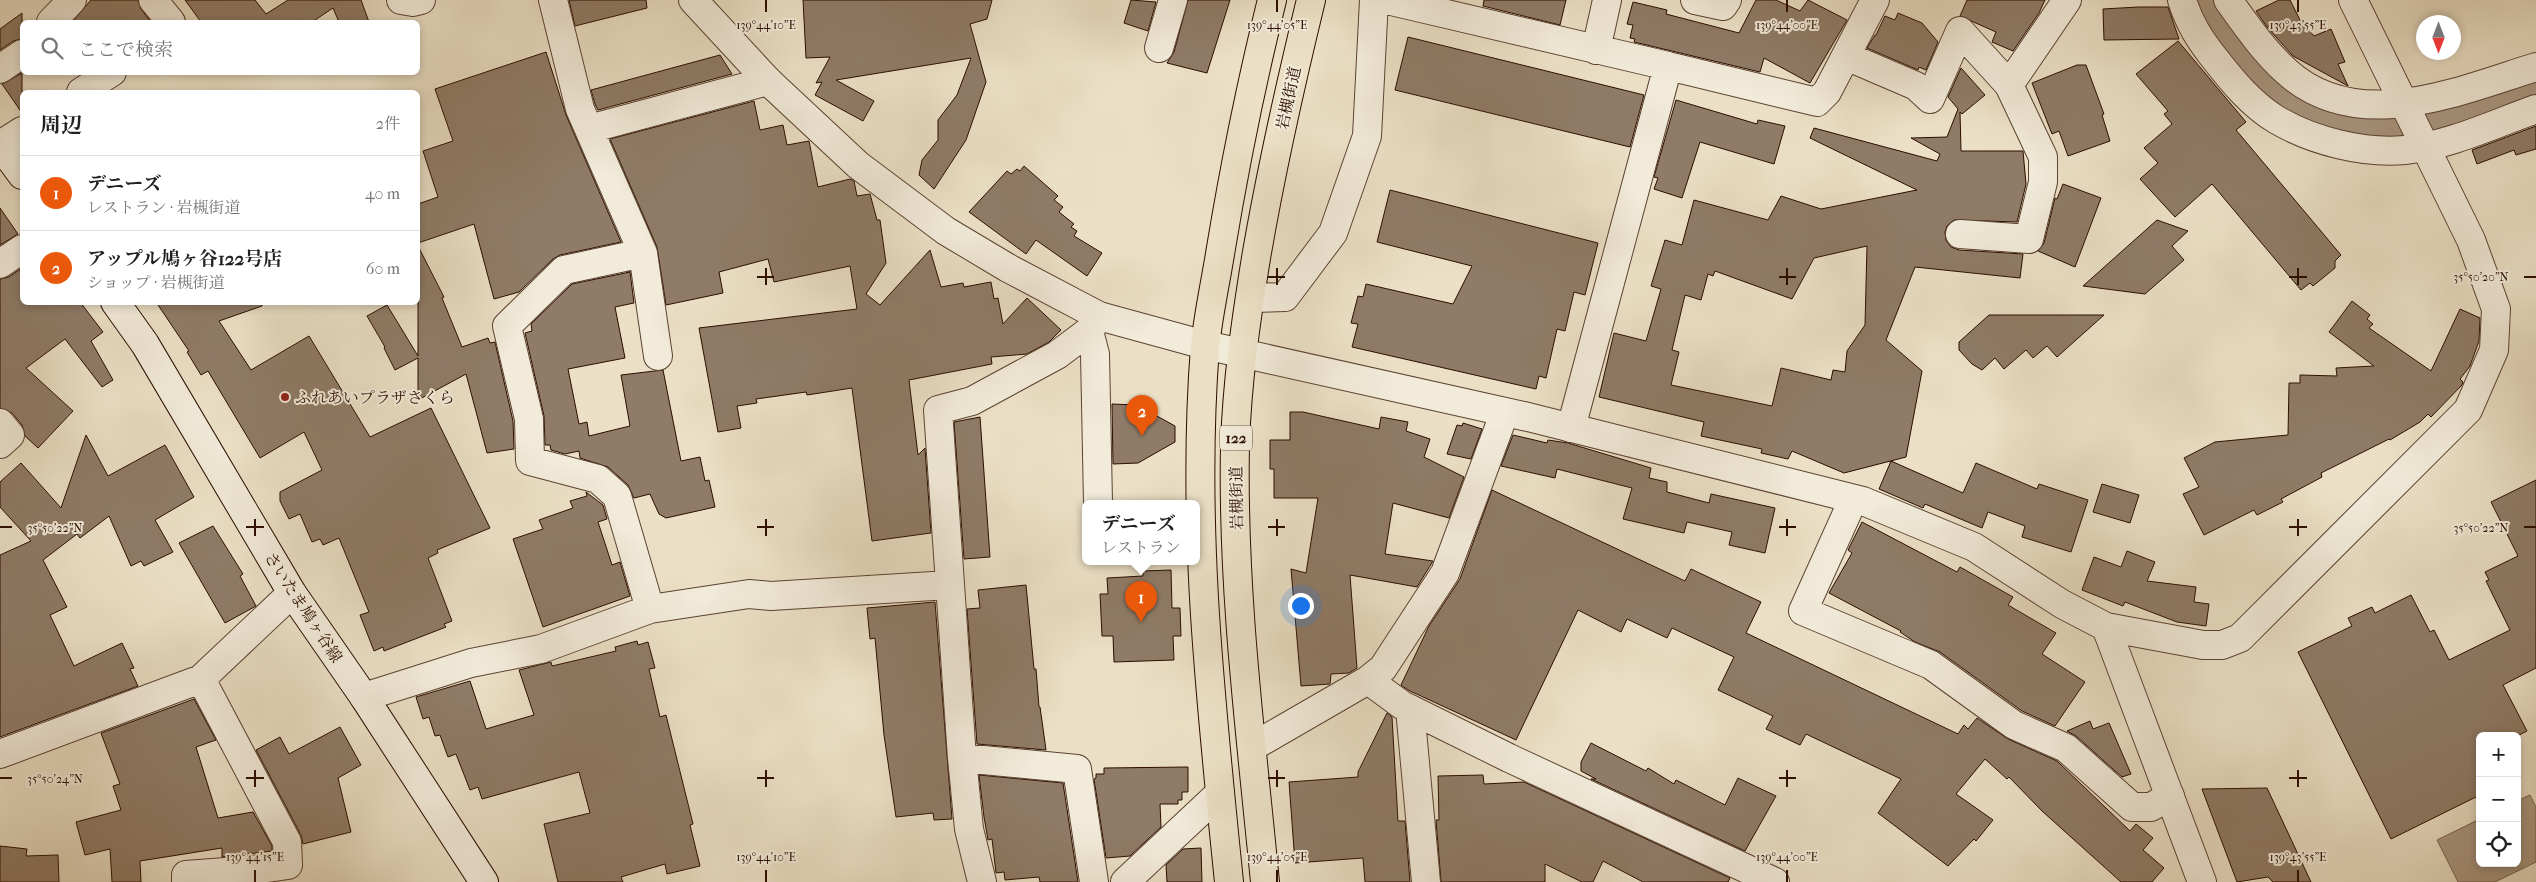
<!DOCTYPE html>
<html lang="ja">
<head>
<meta charset="utf-8">
<style>
	:root { --surface:#fff; --page:#f6f6f6; --text:#202124; --muted:#757577; --line:#e0e0e0; --accent:#ea580c }
	body { margin:0; font-family:"IM FELL French Canon","Noto Serif JP",serif; background:var(--page); color:var(--text) }
	.controls { position:absolute; right:15px; bottom:15px; display:grid; overflow:hidden; border-radius:8px; box-shadow:0 2px 8px #0003 }
	.controls button { width:45px; height:45px; display:grid; place-items:center; padding:0; border:0; border-bottom:1px solid var(--line); background:var(--surface); color:var(--text); font:25px sans-serif }
	.compass { position:absolute; left:2416px; top:15px; width:45px; height:45px; border-radius:50%; background:var(--surface); box-shadow:0 2px 8px #0003; rotate:180deg }
	.you { position:absolute; left:1300px; top:605px; width:18px; height:18px; margin:-12px; border:4px solid #fff; border-radius:50%; background:#1a73e8; box-shadow:0 0 0 8px #1a73e833 }
	.badge { display:grid; place-items:center; width:32px; height:32px; border-radius:50%; background:var(--accent); color:#fff; font-size:16px; font-weight:700 }
	.pin { position:absolute; translate:-50% -41px; filter:drop-shadow(0 1px 2px #0008) }
	.pin::after { content:''; position:absolute; top:26px; width:18px; height:15px; background:inherit; clip-path:polygon(0 0,100% 0,50% 100%) }
	.popup { position:absolute; left:1082px; top:500px; width:118px; height:65px; box-sizing:border-box; display:grid; place-content:center; border-radius:8px; background:var(--surface); filter:drop-shadow(0 1px 4px #0005); font-size:16px; white-space:nowrap; color:var(--muted) }
	.popup b { font-size:19px; color:var(--text) }
	.popup::after { content:''; position:absolute; left:50%; top:100%; margin-left:-10px; border:10px solid transparent; border-top-color:var(--surface) }
	.list { margin:0; padding:0; list-style:none }
	h2 { display:flex; justify-content:space-between; align-items:center; height:65px; margin:0; padding:0 20px; font-size:21px }
	h2 small { font-size:16px; font-weight:400; color:var(--muted) }
	.list li { display:grid; grid-template-columns:32px 1fr auto; gap:15px; align-items:center; box-sizing:border-box; height:75px; padding:0 20px; border-top:1px solid var(--line) }
	.list b { display:block; font-size:19px; white-space:nowrap }
	.list p { margin:0; font-size:16px; white-space:nowrap; color:var(--muted) }
	.list em { font-size:16px; font-style:normal; color:var(--muted) }
	.icon { flex:none; width:28px; height:28px; fill:none; stroke:currentColor; stroke-width:2; stroke-linecap:round; stroke-linejoin:round }
	.map { position:relative; flex:none; width:2536px; height:882px; overflow:hidden }
	.search { position:absolute; background:var(--surface); box-shadow:0 2px 8px #0003; left:20px; top:20px; width:400px; height:55px; display:flex; align-items:center; gap:12px; box-sizing:border-box; padding:0 18px; border-radius:8px; color:var(--muted); font-size:19px }
	.panel { position:absolute; background:var(--surface); box-shadow:0 2px 8px #0003; left:20px; top:90px; width:400px; height:215px; border-radius:8px }
	.map>svg:first-child { display:block }
</style>
</head>
<body>
<div class="map">
<svg width="2536" height="882" viewBox="0 0 2536 882">
	<rect width="100%" height="100%" fill="#ebe0c6"/>
	<filter id="stains"><feTurbulence type="fractalNoise" baseFrequency=".004" numOctaves="4"/><feColorMatrix values="0 0 0 0 .2 0 0 0 0 .09 0 0 0 0 .02 0 0 0 .5 -.17"/></filter>
	<radialGradient id="worn" r=".72"><stop offset=".6" stop-color="#630" stop-opacity="0"/><stop offset="1" stop-color="#630" stop-opacity=".3"/></radialGradient>
	<path fill="#aa9883" stroke="#77604f" d="M2530,795L2536,807V862L2495,882H2458L2437,840L2480,819V863H2517V801Z"/>
	<g fill="none" stroke-linecap="round" stroke-linejoin="round">
		<path stroke="#aa9883" stroke-width="29" d="M2204,0L2205,6C2212,18 2218,31 2226,42C2262,96 2321,131 2386,130C2434,129 2492,103 2536,86"/>
	</g>
	<path fill="#8f7b67" stroke="#2b0d00" fill-rule="evenodd" d="M91,0H138L141,9L151,22H72Z
		M185,0H255L266,14L288,0H361L369,22H339L333,8L312,22H201Z
		M569,0H646L647,8L575,26Z
		M803,0H992L987,19L970,24L986,82L966,140L934,189L919,175L922,160L938,140V120L957,95L971,58L836,80L874,101L863,121L815,95L822,82L816,83L830,57L806,58Z
		M1131,0L1156,2L1148,31L1124,23Z
		M1188,0H1230L1207,73L1167,63L1174,52Z
		M1484,0H1566L1560,25L1483,6Z
		M1756,0H1776L1800,11L1808,0L1847,20L1810,83L1764,58L1760,72L1634,42L1635,39L1630,38L1633,25L1627,24L1633,2L1667,10L1666,14L1739,33Z
		M1967,0H2045L2039,13L2013,51L1992,42L1996,32L1960,16Z
		M2279,0H2290L2300,20L2314,36L2331,29L2345,62L2338,64L2348,86L2293,56L2267,27L2256,11Z
		M2138,7H2168L2179,39L2104,40L2103,9Z
		M22,13V39L13,41L0,50V29Z
		M1898,13L1922,23L1938,42L1926,70L1919,67L1918,70L1867,48L1875,35H1876L1885,16L1895,20Z
		M1408,37L1644,95L1630,147L1395,90Z
		M2178,41L2246,122L2236,130L2341,255L2335,261V268L2313,286L2310,283L2301,290L2212,184L2175,217L2140,179L2158,163L2144,148L2172,124L2164,114L2168,111L2136,74Z
		M546,52L566,115L621,242L560,255L553,259L519,292L494,299L474,224L418,243V204L438,197L423,151L453,141L435,89Z
		M720,55L732,74L598,110L595,104L591,90Z
		M2077,65H2086L2104,114L2102,115L2110,141L2068,156L2059,131L2052,134L2032,83Z
		M1961,68L1985,95L1962,114L1960,112L1961,151H2023L2026,184L2017,222L1954,220L1947,226L1945,232L1946,240L1951,247L1959,250L2023,254L2020,278L1915,267L1886,340L1922,371L1906,457L1844,473L1792,451L1788,459L1761,453L1762,449L1701,436L1704,422L1599,397L1614,333L1646,341L1661,289L1651,286L1665,240L1682,245L1694,200L1768,220L1781,196L1821,209L1917,190L1810,138L1814,128L1937,161L1940,154L1911,138L1947,137L1958,109L1948,97ZM1867,246L1865,325L1847,351L1845,372L1833,370L1831,380L1781,368L1772,406L1671,385L1679,352L1672,350L1685,295L1701,300L1708,274L1713,276L1715,271L1792,299L1814,258Z
		M22,73V113L2,84Z
		M1676,100L1757,124L1758,120L1785,126L1774,164L1700,142L1682,198L1654,189L1658,178L1654,177Z
		M754,101L760,130L783,125L787,145L809,141L818,187L850,179L854,181L857,196L870,194L877,220H880L886,263L866,294L880,305L930,250L941,287L963,283L964,287L991,282L994,299L998,298L1003,324L1027,298L1061,330L1049,342L1027,354L991,357L992,364L909,380L918,455L925,448L931,533L872,541L852,388L807,395L806,392L756,399L757,403L737,406L741,428L718,432L699,328L857,309L850,266L774,282L768,259L719,272L723,293L666,305L657,247L610,139Z
		M2536,126V149L2516,155L2514,150L2477,164L2472,150Z
		M1024,166L1058,196L1054,200L1063,207L1059,212L1074,224L1071,227L1077,231L1074,236L1102,253L1087,276L1036,240L1026,254L969,212L1007,171L1011,174L1017,169L1020,171Z
		M2063,184L2101,198L2075,267L2038,251L2044,243L2055,198L2057,199Z
		M1390,190L1598,243L1585,295L1574,292L1565,331L1557,329L1546,378L1539,376L1536,389L1352,347L1358,324L1351,323L1358,296L1363,297L1366,284L1453,304L1472,266L1377,242Z
		M0,208L18,234L0,245Z
		M2157,220L2188,231L2172,246L2184,260L2145,294L2083,286Z
		M418,246L444,297L442,298L462,347L488,338L490,343L495,342L513,421L514,449L487,453L466,374L418,400V358L395,370L384,348L385,347L367,316L387,305L418,356Z
		M22,268V302H80L103,332L91,341L113,380L102,387L65,339L26,368L73,411L38,448L25,436L22,425L12,413L0,408V279L9,277Z
		M630,272L634,303L615,307L625,358L568,369L579,424L587,422L589,436L630,426L621,375L663,370L681,461L700,457L705,481L709,480L715,507L666,518L659,514L650,494L634,498L628,485L608,467L580,458L579,451L565,454L551,450L550,445H545L544,416L525,333L532,331L531,324L572,284Z
		M2352,301L2370,315L2367,319L2373,324L2369,328L2431,371L2460,309L2480,318L2479,341L2470,366L2460,379L2463,382L2462,385L2431,417L2428,414L2420,422L2390,440L2389,439L2321,473L2322,477L2281,499L2283,502L2257,515L2254,510L2204,535L2183,494L2199,487L2184,458L2215,442L2288,435L2289,383H2300V375L2337,376L2336,368L2374,366L2329,332Z
		M156,302H262V306L219,321L251,370L309,336L370,437L431,408L490,528L437,550L438,553L428,558L452,621L444,624L446,627L384,651L383,647L374,651L360,615L369,612L339,538L323,545L320,539L312,542L300,514L289,519L280,501V492L322,470L304,432L260,458L208,371L201,375L187,352L189,351Z
		M1989,315H2104L2057,357L2047,346L2033,358L2026,350L2004,369L1995,358L1982,370L1972,364L1959,350V342Z
		M1112,404L1137,405L1175,426V442L1138,463L1113,464Z
		M1290,412H1303L1379,429L1381,417L1408,422L1406,431L1430,439L1424,457L1464,477L1449,518L1393,503L1385,554L1433,561L1417,587L1350,575L1357,668L1349,673L1331,674L1330,684L1301,686L1291,569L1306,573L1318,498H1274V469H1270V440H1290Z
		M980,417L990,557L964,559L954,422Z
		M1463,423L1482,429L1471,459L1447,454L1457,425L1462,426Z
		M86,435L108,476L165,445L194,497L155,520L173,552L144,566L141,561L131,566L109,516L80,538L77,534L43,560L67,607L50,615L74,666L122,643L134,668L130,669L138,686L0,737V555L31,541L0,507V482L21,463L61,508Z
		M1513,435L1547,443L1548,440L1568,443L1651,468L1649,478L1667,482V492L1709,503L1711,494L1775,508L1765,553L1729,545L1732,532L1687,522L1684,533L1623,519L1632,488L1557,469L1555,478L1501,466Z
		M1891,461L1963,493L1976,463L2037,489L2039,484L2088,500L2071,552L2022,537L2025,526L1988,512L1982,528L1925,504L1923,508L1879,489Z
		M2536,480V668L2503,685L2527,731L2517,736H2480V795L2391,839L2298,652L2352,626L2348,618L2372,607L2375,613L2411,595L2430,632L2434,630L2449,660L2510,630L2486,581L2489,580L2485,572L2518,556L2491,502Z
		M2102,484L2139,495L2130,523L2093,512Z
		M1492,490L1685,581L1691,569L1761,602L1746,633L1958,734L1964,725L1968,729L1977,718L2008,739L2057,761L2130,831L2136,824L2153,838L2143,850L2164,868L2152,882H2121L2042,811L2009,777L2007,779L1985,759L1956,794L1993,820L1976,841L1974,839L1948,866L1878,813L1901,779L1806,734L1800,745L1766,729L1773,716L1718,690L1734,657L1672,628L1667,638L1627,619L1621,632L1578,610L1516,740L1408,690L1401,685L1429,626L1460,579Z
		M586,492L603,505L607,519L598,522L612,565L620,562L630,596L543,627L513,539L543,529L539,520L573,508L570,501L587,496Z
		M1862,522L1957,572L1960,567L2013,597L2008,605L2056,633L2042,654L2085,682L2055,726L2022,711L1940,652L1915,642L1900,632L1901,631L1829,593L1852,553L1848,550Z
		M213,526L243,574L240,576L256,606L225,623L179,543Z
		M2127,551L2155,562L2147,581L2196,587L2194,602L2209,604L2206,626L2177,622L2125,602L2123,606L2082,590L2094,557L2121,567Z
		M1171,570L1172,608H1180L1181,636H1173L1174,660L1114,662L1113,636H1102L1100,594H1108L1107,578L1143,576V571Z
		M1026,585L1034,669H1036L1039,707H1040L1046,750L977,744L967,609L980,608L978,590Z
		M935,602L952,819L934,820L933,813L896,817L884,735L875,638L870,639L867,608Z
		M637,641L638,645L648,642L655,668L649,669L660,717L666,715L693,824L690,825L700,866L667,874L665,864L621,877L623,882H558L544,824L590,813L579,772L482,799L478,787L470,790L456,754L448,757L440,735L435,736L429,717L423,719L416,697L470,681L486,729L534,715L519,670L551,662L552,666L616,651L615,647Z
		M194,699L216,740L196,747L218,818L253,812L272,846V851L222,857V848L140,861L141,882H112L110,849L85,855L76,822L121,810L113,786L120,784L101,733Z
		M1387,713L1392,717L1398,821H1405L1410,882H1365L1363,858L1295,863L1289,782L1358,777V772Z
		M2090,721L2093,729L2109,723L2131,774L2122,777L2076,736L2067,731Z
		M340,727L361,765L338,778L351,832L303,844L301,835L256,750L280,737L289,754Z
		M1591,743L1646,771L1648,768L1674,784L1676,780L1725,805L1738,778L1776,796L1745,851L1591,779H1596L1581,771V762Z
		M1188,767V792H1182V800H1178V804H1160L1161,827L1130,856L1106,858L1094,779L1096,778V774H1104V768Z
		M979,775L1063,783L1078,882H1040L1039,877L1005,880L1004,872L996,873L992,839L988,840L984,817Z
		M1483,775L1484,784L1524,782L1730,878L1728,882H1643L1603,861L1593,882H1582L1545,864V882H1441L1436,820H1439L1438,776Z
		M2267,788L2311,882H2273L2268,877L2237,882L2202,789Z
		M0,846L27,849L26,856L58,855L59,882H0Z
		M1201,848L1202,882H1167L1166,865L1183,849Z"/>
	<g fill="none" stroke-linecap="round" stroke-linejoin="round">
		<defs>
			<path id="minor" d="M153,0L171,22
				M401,0L413,2L421,0
				M553,0L580,109L643,253L658,356
				M1387,0L1668,66L1571,428
				M1695,0L1723,6L1727,0
				M2182,0C2189,23 2200,40 2215,59C2233,82 2252,105 2277,120C2313,141 2364,154 2405,150C2450,145 2494,124 2536,109
				M2228,0C2246,25 2263,50 2286,71C2357,136 2458,91 2536,67
				M51,22L72,0
				M1159,48L1173,0
				M1596,50L1607,0
				M1846,56L1916,86L1930,99L1960,31L2009,85L2043,157V182L2029,239L1960,234
				M1668,66L1817,102L1827,92L1875,0
				M0,69L22,54
				M2009,85L2067,0
				M81,92L112,72
				M589,129L768,81
				M0,145L22,131
				M0,264L22,249
				M1250,298L1285,297L1333,233L1367,136L1374,0
				M1089,331L1095,354L1098,503
				M0,423L10,435L0,444
				M1853,500L1803,611L1931,665L2014,725L2066,748L2132,807H2151L2170,796
				M650,609L749,594L771,596L949,585
				M1368,680L1402,705L1509,758L1775,882
				M364,697L471,663L541,649L650,609L617,496L598,479L530,461L529,419L507,326L564,270L643,253
				M1410,709L1426,882
				M1252,747L1368,680L1383,668L1445,573L1504,414
				M0,754L201,679L292,593
				M962,758L1077,769L1094,882
				M186,882V875L252,870L288,865L287,842L201,679
				M982,882L969,829L962,758L938,410L972,401L1057,355L1089,331L1099,316
				M1125,882L1220,793"/>
			<path id="tertiary" d="M693,0L768,81L858,165L946,231L1008,268L1099,316L1205,345L1528,417L1863,501L1974,547L2062,604L2106,627L2202,882
				M2106,627L2203,645H2222L2240,638L2468,410L2494,350L2496,309L2471,240L2353,0"/>
			<path id="secondary" d="M0,145L22,175
				M115,302L145,344L292,593L364,697L484,882"/>
			<path id="trunk" d="M1229,882C1211,704 1191,526 1205,347C1208,316 1215,285 1220,254C1234,169 1251,84 1272,0
				M1265,882C1251,737 1232,591 1235,445C1237,382 1246,320 1256,258C1271,171 1290,86 1311,0"/>
		</defs>
		<use href="#minor" stroke="#5b4232" stroke-width="30"/>
		<use href="#tertiary" stroke="#5b4232" stroke-width="30"/>
		<use href="#secondary" stroke="#2b0d00" stroke-width="30"/>
		<use href="#trunk" stroke="#2b0d00" stroke-width="30"/>
		<use href="#minor" stroke="#f2ebda" stroke-width="28"/>
		<use href="#tertiary" stroke="#f2ebda" stroke-width="28"/>
		<use href="#secondary" stroke="#f2ebda" stroke-width="28"/>
		<use href="#trunk" stroke="#ebe0c6" stroke-width="28"/>
	</g>
	<path fill="none" stroke="#2b0d00" stroke-width="2" d="M766,0V12M1277,0V12M1787,0V12M2298,0V12M766,268V285M1277,268V285M1787,268V285M2298,268V285M757,277H774M1268,277H1285M1779,277H1796M2289,277H2307M2524,277H2536M255,519V536M766,519V536M1277,519V536M1787,519V536M2298,519V536M0,527H12M246,527H264M757,527H774M1268,527H1285M1779,527H1796M2289,527H2307M2524,527H2536M255,770V787M766,770V787M1277,770V787M1787,770V787M2298,770V787M0,778H12M246,778H264M757,778H774M1268,778H1285M1779,778H1796M2289,778H2307M255,870V882M766,870V882M1277,870V882M1787,870V882M2298,870V882"/>
	<circle fill="#8f2418" stroke="#f2ebda" stroke-width="2" cx="285" cy="397" r="5"/>
	<g text-anchor="middle" stroke-width="4" stroke-linejoin="round" paint-order="stroke">
		<rect fill="#f2ebda" stroke="#675041" stroke-width="1" x="1220" y="425.5" width="32" height="25" rx="4"/>
		<g font-size="15" font-weight="bold" fill="#2b0d00">
			<text x="1236" y="443">122</text>
		</g>
		<g font-size="16" fill="#2b0d00" stroke="#f2ebda">
			<text transform="translate(1288 98) rotate(-78)" y="6">岩槻街道</text>
			<text transform="translate(1236 498) rotate(-91)" y="6">岩槻街道</text>
			<text transform="translate(304 607) rotate(57)" y="6">さいたま鳩ヶ谷線</text>
		</g>
		<g font-size="16" fill="#2b0d00" stroke="#f2ebda" text-anchor="start">
			<text x="295" y="403">ふれあいプラザさくら</text>
		</g>
	</g>
	<g font-size="12" text-anchor="middle" fill="#2b0d00" stroke="#f2ebda" stroke-width="4" stroke-linejoin="round" paint-order="stroke">
		<text x="766" y="29">139°44'10"E</text>
		<text x="1277" y="29">139°44'05"E</text>
		<text x="1787" y="29">139°44'00"E</text>
		<text x="2298" y="29">139°43'55"E</text>
		<text x="2481" y="281">35°50'20"N</text>
		<text x="2481" y="532">35°50'22"N</text>
		<text x="55" y="532">35°50'22"N</text>
		<text x="55" y="783">35°50'24"N</text>
		<text x="255" y="861">139°44'15"E</text>
		<text x="766" y="861">139°44'10"E</text>
		<text x="1277" y="861">139°44'05"E</text>
		<text x="1787" y="861">139°44'00"E</text>
		<text x="2298" y="861">139°43'55"E</text>
	</g>
	<rect width="100%" height="100%" filter="url(#stains)"/>
	<rect width="100%" height="100%" fill="url(#worn)"/>
</svg>
<div class="controls">
<button>+</button>
<button>−</button>
<button><svg class="icon" aria-label="locate" viewBox="0 0 24 24"><circle cx="12" cy="12" r="6"/><path d="M12 2v4M12 18v4M2 12h4M18 12h4"/></svg></button>
</div>
<svg class="compass" viewBox="-18 -18 36 36"><path d="M0-13l5 13h-10z" fill="#e53935"/><path d="M0 13l5-13h-10z" fill="#757577"/></svg>
<div class="you"></div>
<div class="pin badge" style="left:1141px;top:622px">1</div>
<div class="popup"><b>デニーズ</b>レストラン</div>
<div class="pin badge" style="left:1142px;top:436px">2</div>
<div class="search"><svg class="icon" aria-label="search" viewBox="0 0 24 24"><circle cx="10" cy="10" r="6"/><path d="M15 15l6 6"/></svg>ここで検索</div>
<section class="panel">
<h2>周辺<small>2件</small></h2>
<ul class="list">
<li><span class="badge">1</span><div><b>デニーズ</b><p>レストラン · 岩槻街道</p></div><em>40 m</em></li>
<li><span class="badge">2</span><div><b>アップル鳩ヶ谷122号店</b><p>ショップ · 岩槻街道</p></div><em>60 m</em></li>
</ul>
</section>
</div>
</body>
</html>
